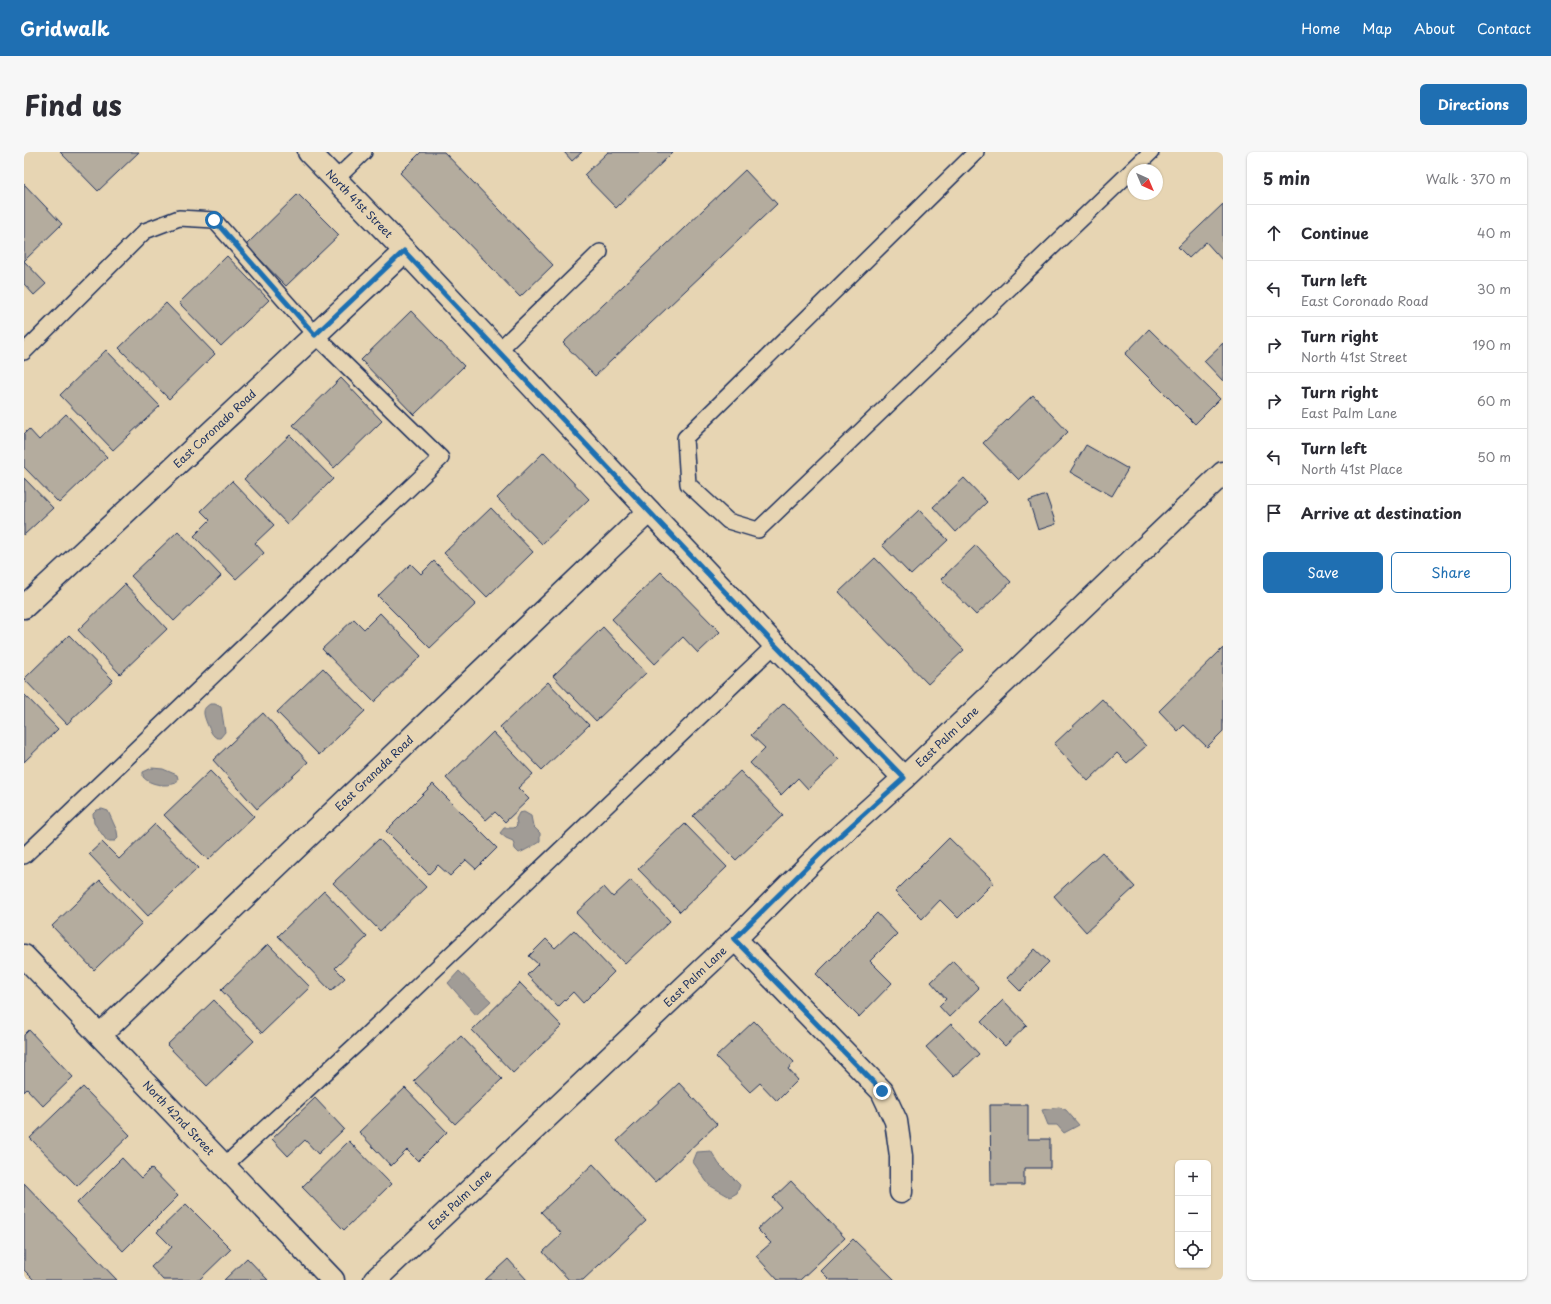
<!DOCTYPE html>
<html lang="en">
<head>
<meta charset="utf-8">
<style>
	:root { --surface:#fff; --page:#f7f7f7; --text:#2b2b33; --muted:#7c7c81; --line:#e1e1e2; --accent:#1f6fb2 }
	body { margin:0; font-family:"Playpen Sans",sans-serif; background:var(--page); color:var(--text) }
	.controls { position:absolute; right:12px; bottom:12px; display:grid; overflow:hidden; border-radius:6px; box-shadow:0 1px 3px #0004 }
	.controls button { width:36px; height:36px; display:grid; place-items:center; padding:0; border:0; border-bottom:1px solid var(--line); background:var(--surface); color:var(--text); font:20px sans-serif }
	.compass { position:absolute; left:1103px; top:12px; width:36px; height:36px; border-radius:50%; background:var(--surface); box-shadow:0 1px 3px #0004; rotate:136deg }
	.stop { position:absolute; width:12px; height:12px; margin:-9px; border:3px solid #1f6fb2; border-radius:50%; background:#fff }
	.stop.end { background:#1f6fb2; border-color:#fff; box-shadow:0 1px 4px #0008 }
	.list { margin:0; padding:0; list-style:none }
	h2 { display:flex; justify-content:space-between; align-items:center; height:52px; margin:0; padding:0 16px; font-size:17px }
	h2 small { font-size:13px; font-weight:400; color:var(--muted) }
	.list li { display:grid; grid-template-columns:26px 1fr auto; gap:12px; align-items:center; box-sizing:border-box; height:56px; padding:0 16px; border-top:1px solid var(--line) }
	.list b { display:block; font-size:15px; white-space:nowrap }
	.list p { margin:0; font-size:13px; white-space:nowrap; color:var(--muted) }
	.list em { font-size:13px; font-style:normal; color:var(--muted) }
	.actions { display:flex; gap:8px; padding:12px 16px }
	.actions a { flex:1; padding:9px 0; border:1px solid var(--accent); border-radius:6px; text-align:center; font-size:14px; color:var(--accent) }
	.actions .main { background:var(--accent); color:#fff }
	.icon { flex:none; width:22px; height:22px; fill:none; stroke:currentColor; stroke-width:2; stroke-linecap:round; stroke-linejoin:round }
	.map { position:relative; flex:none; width:1199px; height:1128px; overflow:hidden; border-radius:6px }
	header { display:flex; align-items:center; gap:24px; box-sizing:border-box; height:56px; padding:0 20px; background:var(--accent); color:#fff }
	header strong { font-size:19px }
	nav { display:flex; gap:22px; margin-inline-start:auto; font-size:14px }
	.intro { display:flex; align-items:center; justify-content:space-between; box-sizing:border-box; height:96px; padding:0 24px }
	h1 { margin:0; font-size:28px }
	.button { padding:10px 18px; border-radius:6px; background:var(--accent); color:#fff; font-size:14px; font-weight:700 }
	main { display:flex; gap:24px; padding:0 24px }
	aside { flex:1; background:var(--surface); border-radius:6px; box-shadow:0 1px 3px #0004 }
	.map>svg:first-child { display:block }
</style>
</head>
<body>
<header>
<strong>Gridwalk</strong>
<nav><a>Home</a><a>Map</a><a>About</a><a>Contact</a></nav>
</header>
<div class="intro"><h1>Find us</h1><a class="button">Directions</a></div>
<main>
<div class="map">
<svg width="1199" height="1128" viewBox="0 0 1199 1128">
	<rect width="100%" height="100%" fill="#e7d5b3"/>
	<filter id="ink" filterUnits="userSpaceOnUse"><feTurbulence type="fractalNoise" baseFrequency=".025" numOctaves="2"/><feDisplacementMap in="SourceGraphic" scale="8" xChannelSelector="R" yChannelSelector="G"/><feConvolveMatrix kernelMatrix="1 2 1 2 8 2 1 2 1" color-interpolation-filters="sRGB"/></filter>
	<g filter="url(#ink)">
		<path fill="#a19c96" stroke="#6b7080" d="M186,552H191L197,555L201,580L196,586C194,586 192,586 190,584C187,582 179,564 180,560C180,556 183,554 186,552Z
			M128,616L139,617L153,623L154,627L152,631C142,635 126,633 119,625V620Z
			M78,657L84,659L93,679L94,686L91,689H83L70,671L69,662L73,658Z
			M500,660L507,664L509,674L516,681V689C513,692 498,700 495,701L491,697L489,689L482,686L476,681L480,676H490L493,673L492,667L495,661Z
			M435,819L467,849L452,863L424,831Z
			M1035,955L1042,958L1055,973L1040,981L1033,973H1024L1018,958Z
			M687,999L695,1012L716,1033L713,1041L706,1045L685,1033L669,1010L673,1000Z"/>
		<path fill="#b4ac9e" stroke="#1b2f5e" d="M36,0H115L74,39Z
			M397,0H420L529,113L496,145L376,21Z
			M540,0H558L548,9Z
			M584,0H649L592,56L560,23Z
			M721,18L753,52L571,224L539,191Z
			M0,32L38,72L0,109Z
			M274,42L315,83L262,134L222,93Z
			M1199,52V109L1182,90L1165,106L1154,95Z
			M203,104L245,148L197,194L155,151Z
			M0,109L22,132L10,143L0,132Z
			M142,151L191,202L145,247L95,196Z
			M387,159L440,214L390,263L337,208Z
			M1125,177L1196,247L1171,272L1101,202Z
			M1199,191V229L1180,209Z
			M82,198L136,254L89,298L36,243Z
			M317,226L358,269L310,316L269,273Z
			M1009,243L1044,280L995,328L959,291Z
			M42,262L83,305L35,351L0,315V282L5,277L15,288Z
			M266,283L309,327L263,372L220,327Z
			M1062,293L1104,317L1088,344L1046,320Z
			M520,300L565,347L518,392L473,346Z
			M0,326L29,356L0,383Z
			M940,326L963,350L932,380L909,355Z
			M208,329L250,373L231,391L240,401L212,427L170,384L186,368L177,359Z
			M1022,343L1032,372L1014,378L1005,349Z
			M467,356L509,400L463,445L420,401Z
			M895,358L924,388L887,423L858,393Z
			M154,379L197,424L150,469L107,424Z
			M952,393L987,430L952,463L917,427Z
			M851,406L940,498L904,532L815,440Z
			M410,409L452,452L406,496L354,444L387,412L397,422Z
			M637,420L696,480L674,501L659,485L631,512L588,467Z
			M101,432L143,477L96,522L54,478Z
			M356,461L397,504L350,550L298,497L330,467L340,477Z
			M579,475L622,521L572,569L529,524Z
			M45,483L89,528L43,572L0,527Z
			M1199,496V579L1183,595L1160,573L1154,579L1135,559Z
			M299,516L341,559L295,603L253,560Z
			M524,530L565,573L518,618L476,575Z
			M0,542L34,577L0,610Z
			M1078,547L1122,594L1103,611L1093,601L1064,629L1030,592Z
			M760,551L815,608L784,637L774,626L757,643L726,611L741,596L727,583Z
			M239,561L284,610L233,657L189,608Z
			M469,580L509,622L494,636L505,647L481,670L471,660L462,668L422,626Z
			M186,619L230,664L184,708L140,663Z
			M716,619L759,663L712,708L669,664Z
			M409,632L473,696L452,717L442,708L426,724L414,713L405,722L362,679Z
			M131,672L174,716L124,764L65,702L78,690L95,707Z
			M661,672L703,715L656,760L614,717Z
			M925,686L970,730L934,766L916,748L898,767L871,740Z
			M355,687L402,735L356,779L309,731Z
			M1078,700L1111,735L1062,780L1030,744Z
			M76,728L118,771L70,818L28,774Z
			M607,728L646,769L601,812L552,761L580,735L589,745Z
			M300,739L343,785L311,816L321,826L307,839L254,784Z
			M853,761L873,782L846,809L868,831L835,865L792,822Z
			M550,778L590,820L559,851L549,840L534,855L503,823L514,812L505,804L522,787L531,796Z
			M244,792L286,835L238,881L197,838Z
			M1011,797L1025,810L996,839L983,826Z
			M929,809L955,836L925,865L915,854L922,847L907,830Z
			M496,831L538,874L489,921L448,878Z
			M190,848L230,889L183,934L143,893Z
			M979,848L1003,873L981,894L957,870Z
			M730,869L770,910L764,917L774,928L753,949L736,931L726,940L692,905Z
			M927,872L955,902L930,925L902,895Z
			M5,878L49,925L19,954L3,937L0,940V883Z
			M437,884L478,927L431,972L390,929Z
			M655,931L693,972L631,1030L593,989Z
			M59,935L106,983L53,1034L6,986Z
			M381,936L423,980L394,1009L383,998L367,1014L335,980Z
			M291,946L320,977L294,1002L281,988L264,1004L248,987Z
			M966,953H1004V987H1026V1016H1000V1033H967Z
			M325,989L367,1032L320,1078L278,1035Z
			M98,1006L117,1026L127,1016L154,1044L99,1099L53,1051Z
			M569,1012L622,1069L559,1128H545L519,1100L538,1082L517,1060Z
			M767,1029L821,1086L776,1128H754L732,1104L747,1091L733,1077L757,1055L749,1046Z
			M0,1031L93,1128H10L0,1118Z
			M162,1052L207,1097L175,1128H139L127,1115L148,1095L133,1080Z
			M829,1087L871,1128H806L797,1119Z
			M223,1106L244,1128H200Z
			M484,1107L503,1128H461Z"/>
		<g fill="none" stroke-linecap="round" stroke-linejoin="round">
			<defs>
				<path id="service" d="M952,0L661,286L664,332L704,369L734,378L1127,0
					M312,27L340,0
					M475,198L576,100
					M0,200L121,79L155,66L190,68L291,183L417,306L0,704
					M200,1014L336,889L751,493"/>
				<g id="minor">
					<path id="s1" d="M285,0L381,99L751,493L880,626"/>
					<path id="s2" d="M0,455L381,99"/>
					<path d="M711,787L858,939L872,969L877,1004V1040"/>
					<path id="s3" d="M0,804L309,1128"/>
					<path id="s4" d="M76,883L625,359"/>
				</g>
				<g id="tertiary">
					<path id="s5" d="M351,1128L711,787L798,700L880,626L1199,321"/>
				</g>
			</defs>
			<use href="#service" stroke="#1b2f5e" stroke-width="18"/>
			<use href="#minor" stroke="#1b2f5e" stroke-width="25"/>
			<use href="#tertiary" stroke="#1b2f5e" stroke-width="25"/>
			<use href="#service" stroke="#e7d5b3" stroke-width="15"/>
			<use href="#minor" stroke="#e7d5b3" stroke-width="22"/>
			<use href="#tertiary" stroke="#e7d5b3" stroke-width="22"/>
		</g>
	</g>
	<g fill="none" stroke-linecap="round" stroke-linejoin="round" filter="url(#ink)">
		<path stroke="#1f6fb2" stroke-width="5" d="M190,68L291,183L380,99L751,493L880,626L798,700L710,787L858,939"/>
	</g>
	<g text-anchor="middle" stroke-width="3" stroke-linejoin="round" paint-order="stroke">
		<g font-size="11" fill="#1b2f5e" stroke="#e7d5b3">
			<text dy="4" stroke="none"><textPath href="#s1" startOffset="72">North 41st Street</textPath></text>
			<text dy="4" stroke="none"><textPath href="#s2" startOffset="261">East Coronado Road</textPath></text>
			<text dy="4" stroke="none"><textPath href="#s5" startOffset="789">East Palm Lane</textPath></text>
			<text dy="4" stroke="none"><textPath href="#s4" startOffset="379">East Granada Road</textPath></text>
			<text dy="4" stroke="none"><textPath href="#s5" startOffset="441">East Palm Lane</textPath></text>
			<text dy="4" stroke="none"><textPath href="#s3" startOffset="224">North 42nd Street</textPath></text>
			<text dy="4" stroke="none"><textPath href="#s5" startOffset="117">East Palm Lane</textPath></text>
		</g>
	</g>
</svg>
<div class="controls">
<button>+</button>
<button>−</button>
<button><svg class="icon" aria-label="locate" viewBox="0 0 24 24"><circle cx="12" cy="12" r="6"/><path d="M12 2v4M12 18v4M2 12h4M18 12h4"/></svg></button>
</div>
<svg class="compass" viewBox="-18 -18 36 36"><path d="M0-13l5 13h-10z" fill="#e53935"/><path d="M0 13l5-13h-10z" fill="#7c7c81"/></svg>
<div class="stop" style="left:190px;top:68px"></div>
<div class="stop end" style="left:858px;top:939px"></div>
</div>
<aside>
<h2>5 min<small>Walk · 370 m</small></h2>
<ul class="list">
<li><svg class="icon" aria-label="ahead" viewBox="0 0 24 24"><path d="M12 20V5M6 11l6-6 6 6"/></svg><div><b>Continue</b></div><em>40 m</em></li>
<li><svg class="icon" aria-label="left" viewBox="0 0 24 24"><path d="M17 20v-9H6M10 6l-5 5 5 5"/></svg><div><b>Turn left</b><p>East Coronado Road</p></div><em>30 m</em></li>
<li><svg class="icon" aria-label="right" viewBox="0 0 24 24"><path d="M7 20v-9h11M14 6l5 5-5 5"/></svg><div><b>Turn right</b><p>North 41st Street</p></div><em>190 m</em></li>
<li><svg class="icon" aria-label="right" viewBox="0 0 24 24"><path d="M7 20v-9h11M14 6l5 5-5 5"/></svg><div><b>Turn right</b><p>East Palm Lane</p></div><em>60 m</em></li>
<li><svg class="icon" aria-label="left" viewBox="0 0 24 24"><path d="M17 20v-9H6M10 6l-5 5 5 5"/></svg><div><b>Turn left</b><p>North 41st Place</p></div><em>50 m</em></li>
<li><svg class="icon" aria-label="arrive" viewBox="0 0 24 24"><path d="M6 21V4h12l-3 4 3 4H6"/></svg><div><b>Arrive at destination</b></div></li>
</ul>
<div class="actions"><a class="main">Save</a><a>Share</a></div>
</aside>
</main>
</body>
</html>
